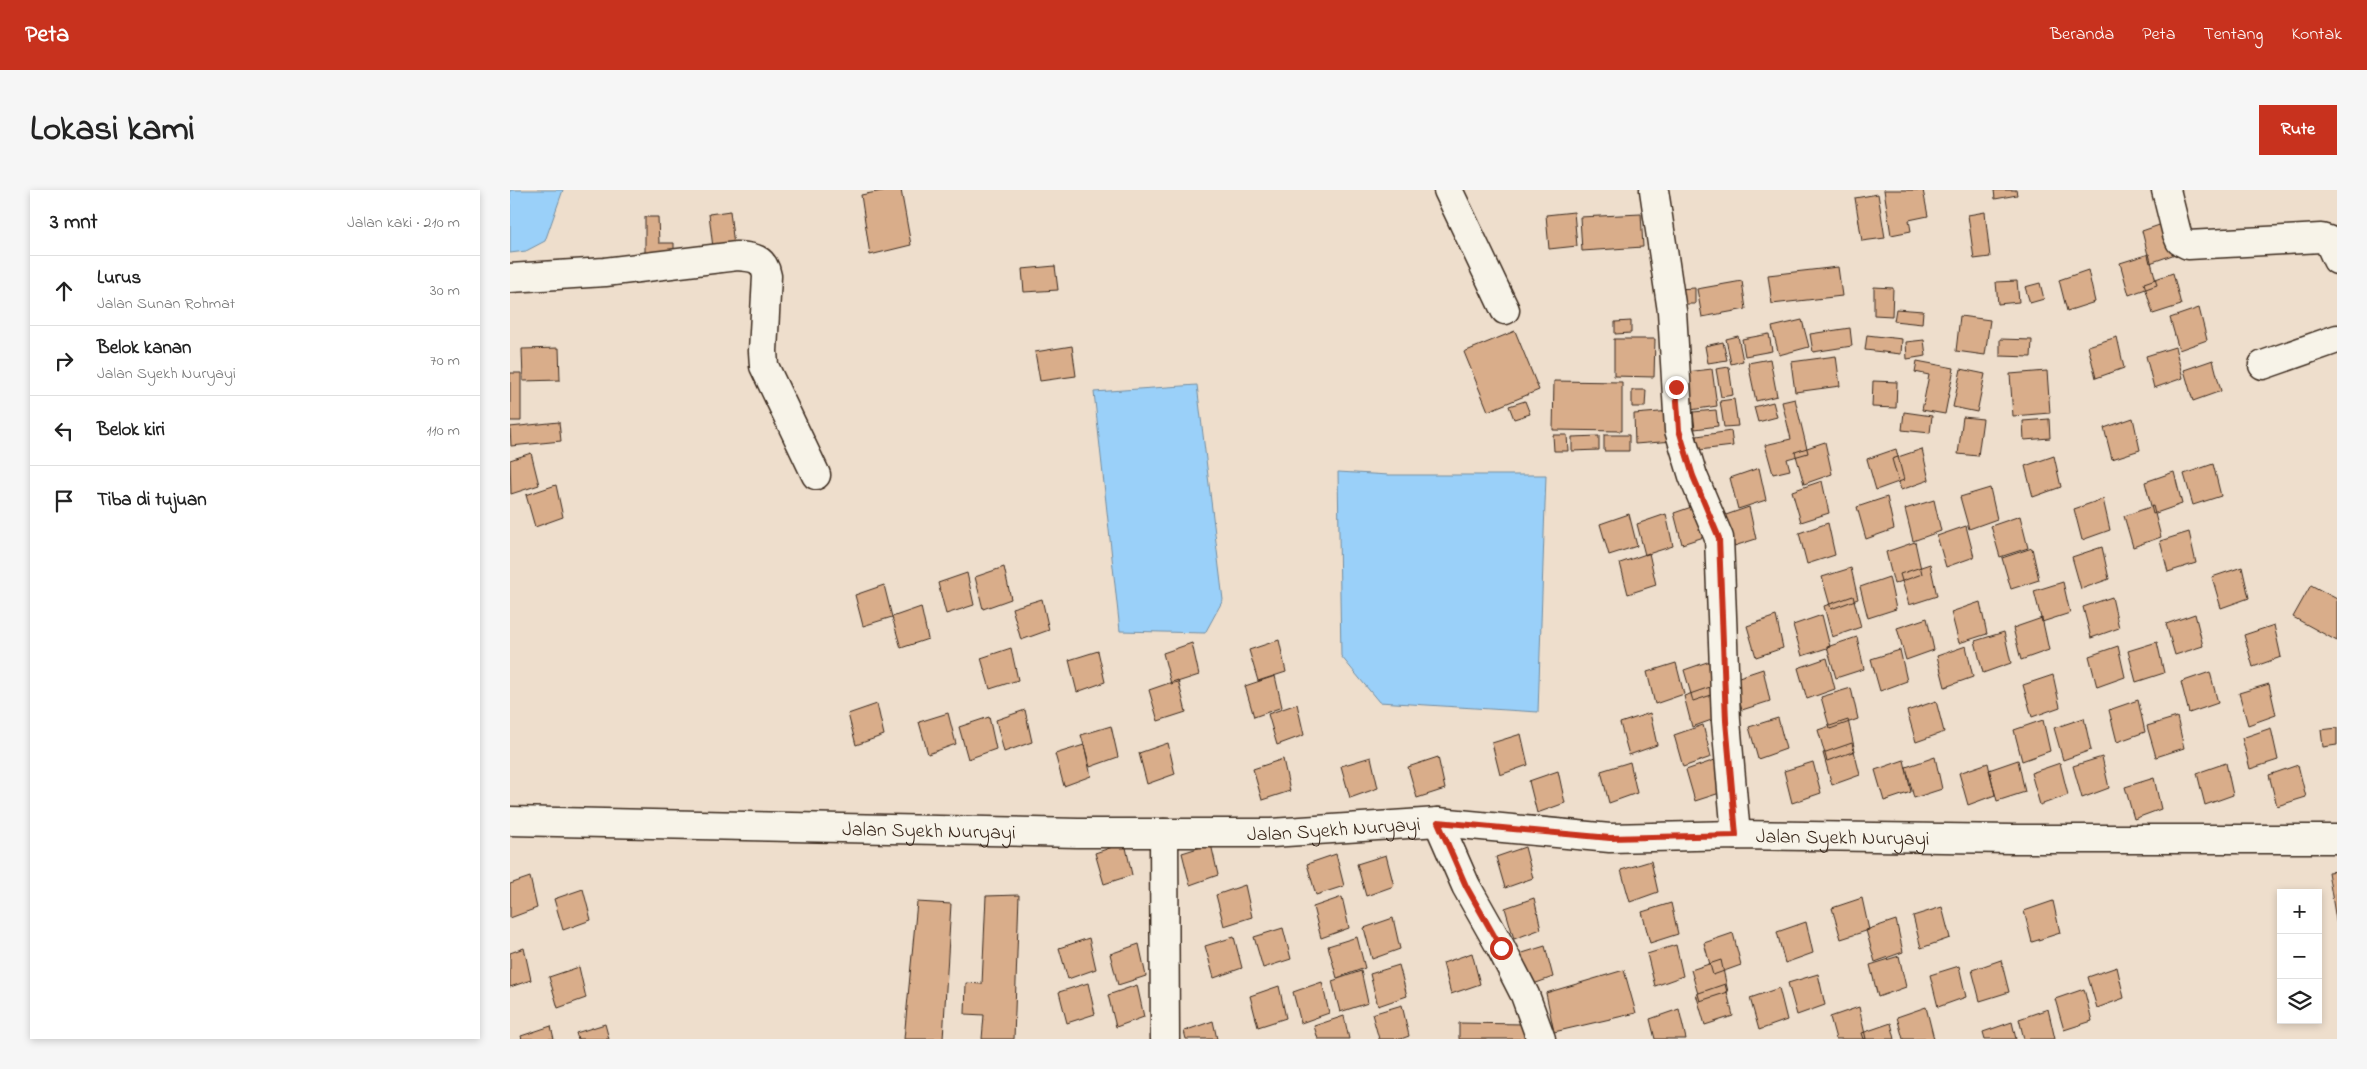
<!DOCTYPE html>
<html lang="id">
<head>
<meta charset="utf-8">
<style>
	:root { --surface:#fff; --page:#f6f6f6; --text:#222; --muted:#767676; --line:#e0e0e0; --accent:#c8321e }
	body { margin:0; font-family:"Indie Flower",sans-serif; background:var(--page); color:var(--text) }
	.controls { position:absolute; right:15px; bottom:15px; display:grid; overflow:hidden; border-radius:0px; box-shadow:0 2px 8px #0003 }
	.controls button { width:45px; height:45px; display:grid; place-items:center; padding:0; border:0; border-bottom:1px solid var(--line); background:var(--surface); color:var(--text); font:25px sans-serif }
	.stop { position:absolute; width:15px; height:15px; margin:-11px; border:4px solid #c8321e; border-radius:50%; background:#fff }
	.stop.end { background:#c8321e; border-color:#fff; box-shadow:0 1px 5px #0008 }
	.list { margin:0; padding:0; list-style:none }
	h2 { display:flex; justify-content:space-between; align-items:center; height:65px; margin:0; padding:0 20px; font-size:21px }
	h2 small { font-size:16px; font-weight:400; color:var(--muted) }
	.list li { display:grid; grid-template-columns:32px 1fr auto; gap:15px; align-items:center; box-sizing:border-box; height:70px; padding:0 20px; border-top:1px solid var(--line) }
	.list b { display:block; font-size:19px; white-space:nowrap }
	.list p { margin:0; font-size:16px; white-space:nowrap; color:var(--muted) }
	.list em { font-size:16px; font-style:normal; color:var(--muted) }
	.icon { flex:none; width:28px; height:28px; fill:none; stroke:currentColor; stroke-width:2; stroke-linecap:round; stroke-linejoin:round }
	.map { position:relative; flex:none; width:1827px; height:849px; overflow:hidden; border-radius:0px }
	header { display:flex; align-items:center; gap:30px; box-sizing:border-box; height:70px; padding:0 25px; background:var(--accent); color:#fff }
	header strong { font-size:24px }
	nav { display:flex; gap:28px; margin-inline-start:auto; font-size:18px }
	.intro { display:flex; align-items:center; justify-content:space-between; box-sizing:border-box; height:120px; padding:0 30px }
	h1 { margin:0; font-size:35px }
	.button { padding:12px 22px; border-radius:0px; background:var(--accent); color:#fff; font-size:18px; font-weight:700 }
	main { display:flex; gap:30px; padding:0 30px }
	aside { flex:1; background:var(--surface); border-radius:0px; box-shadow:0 2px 8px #0003 }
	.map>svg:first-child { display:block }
</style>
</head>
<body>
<header>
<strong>Peta</strong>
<nav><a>Beranda</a><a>Peta</a><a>Tentang</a><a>Kontak</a></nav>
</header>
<div class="intro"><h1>Lokasi kami</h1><a class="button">Rute</a></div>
<main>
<aside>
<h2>3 mnt<small>Jalan kaki · 210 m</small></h2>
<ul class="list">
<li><svg class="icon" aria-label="ahead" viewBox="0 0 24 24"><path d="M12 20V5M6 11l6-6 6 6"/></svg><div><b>Lurus</b><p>Jalan Sunan Rohmat</p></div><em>30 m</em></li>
<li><svg class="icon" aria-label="right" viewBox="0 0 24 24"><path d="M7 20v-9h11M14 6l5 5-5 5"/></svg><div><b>Belok kanan</b><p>Jalan Syekh Nuryayi</p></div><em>70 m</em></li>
<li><svg class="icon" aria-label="left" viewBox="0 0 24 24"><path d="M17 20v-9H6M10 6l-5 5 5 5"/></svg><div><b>Belok kiri</b></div><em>110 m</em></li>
<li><svg class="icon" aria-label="arrive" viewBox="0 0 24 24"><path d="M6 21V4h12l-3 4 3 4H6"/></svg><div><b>Tiba di tujuan</b></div></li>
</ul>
</aside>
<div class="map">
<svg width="1827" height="849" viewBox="0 0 1827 849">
	<rect width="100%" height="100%" fill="#eedecc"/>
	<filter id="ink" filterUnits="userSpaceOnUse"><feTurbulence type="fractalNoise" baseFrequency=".02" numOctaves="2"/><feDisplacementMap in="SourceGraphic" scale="10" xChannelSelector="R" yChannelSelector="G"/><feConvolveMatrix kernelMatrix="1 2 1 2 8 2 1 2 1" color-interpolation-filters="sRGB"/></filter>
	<g filter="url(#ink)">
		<path fill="#9ad0f9" stroke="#748ea1" d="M0,0H53L35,51L16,61L0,63Z
			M687,195L713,410L695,443L610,441L584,202Z
			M828,282L879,285H1036L1028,522L869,512L831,466Z"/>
		<path fill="#d9ad8a" stroke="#3b2a1e" d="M377,0H391L401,55L360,65L351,5Z
			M1374,0H1413L1418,26L1399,30L1401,41L1381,45Z
			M1484,0H1506L1507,5L1485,9Z
			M1368,4L1375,48L1352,51L1345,8Z
			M220,21L224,56L203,58L199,24Z
			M1064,22L1067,56L1039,59L1036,25Z
			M1475,22L1480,67L1464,69L1458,25Z
			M1131,24L1133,57L1072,61L1070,27Z
			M135,27H148L149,53H164V62L135,63Z
			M1661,31L1668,63L1640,73L1632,41Z
			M1639,64L1647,95L1619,105L1610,73Z
			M545,76L548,100L514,102L512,79Z
			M1328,77L1332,106L1262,114L1258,85Z
			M1578,80L1585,112L1557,121L1549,90Z
			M1663,83L1671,115L1643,124L1634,93Z
			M1232,91L1236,119L1192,127L1187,99Z
			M1507,91L1509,112L1488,114L1486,92Z
			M1530,93L1534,109L1520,113L1515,97Z
			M1364,97L1383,98L1382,126L1364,125Z
			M1185,98V114H1167V99Z
			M1689,118L1697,150L1669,160L1660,128Z
			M1386,119L1413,121L1412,134L1384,131Z
			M1450,126L1480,130L1475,165L1446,161Z
			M1292,130L1299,157L1269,165L1262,137Z
			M1121,131V143L1105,144V132Z
			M1340,138L1342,156L1303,162L1300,144Z
			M1005,141L1029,200L978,221L954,162Z
			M1259,144L1262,161L1235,166L1232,149Z
			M1357,145L1392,149L1391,164L1355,160Z
			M1228,146L1233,171L1221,174L1216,149Z
			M1607,147L1614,178L1586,188L1578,156Z
			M1104,149H1145L1144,187L1104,186Z
			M1490,149L1522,150L1521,167L1490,166Z
			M1414,150L1416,166L1397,169L1396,152Z
			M1213,152L1217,170L1198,173L1195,156Z
			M562,156L566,186L530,191L525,162Z
			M1665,157L1673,188L1644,198L1636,166Z
			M49,158L50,190L13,191L12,159Z
			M1326,166L1330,196L1285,202L1281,172Z
			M1260,169L1267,206L1246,211L1238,173Z
			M1703,170L1711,201L1683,211L1674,180Z
			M1407,171L1444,178L1435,224L1412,220L1419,185L1405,182Z
			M1219,177L1223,205L1211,207L1206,179Z
			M1202,179L1207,216L1174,221L1168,183Z
			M1451,179L1475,184L1467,222L1443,217Z
			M1537,181L1540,223L1503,226L1500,184Z
			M0,183H11V231H0Z
			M1044,191L1112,192V241L1043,240Z
			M1363,191L1387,192L1386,218L1362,217Z
			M1122,200H1136L1135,217H1122Z
			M1224,209L1228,236L1214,237L1210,211Z
			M1285,209L1298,263L1277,269L1280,280L1263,284L1255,255L1281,249L1272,212Z
			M1015,211L1020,224L1004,229L999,216Z
			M1263,212L1267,227L1248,232L1244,217Z
			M1206,220L1208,236L1185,239L1183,222Z
			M1162,221L1164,251L1125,254L1124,224Z
			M1394,222L1422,226L1420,243L1392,240Z
			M1453,227L1473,229L1468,266L1448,264Z
			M1623,228L1630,260L1602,269L1594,238Z
			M1539,229L1540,248L1514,250L1513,231Z
			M49,232L51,251L1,256L0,237Z
			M1221,241L1223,256L1189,260L1187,246Z
			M1043,245H1057L1058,261H1044Z
			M1094,245H1119V261H1094Z
			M1089,246V260L1062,261V247Z
			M1315,252L1322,284L1294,294L1285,262Z
			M1386,259L1394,290L1366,300L1357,269Z
			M1412,259L1419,290L1391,300L1382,269Z
			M21,263L29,295L1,304L0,270Z
			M1544,266L1551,297L1523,307L1515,276Z
			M1703,274L1711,306L1683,315L1674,284Z
			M1249,278L1256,310L1228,319L1220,288Z
			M1664,282L1672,314L1643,324L1635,292Z
			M1312,291L1319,323L1291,332L1282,301Z
			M46,295L53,327L25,337L16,305Z
			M1480,298L1487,329L1459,339L1450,307Z
			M1377,307L1384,339L1356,349L1347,317Z
			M1593,309L1600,340L1572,350L1564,319Z
			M1424,310L1431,341L1403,351L1395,319Z
			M1193,313L1200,345L1172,354L1164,323Z
			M1643,316L1651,347L1623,357L1614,326Z
			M1239,317L1246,349L1218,358L1210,327Z
			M1119,324L1127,356L1099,365L1090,334Z
			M1156,324L1163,356L1135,365L1127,334Z
			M1510,326L1518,358L1490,367L1481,336Z
			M1318,333L1325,365L1297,374L1289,343Z
			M1456,336L1464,367L1436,377L1427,346Z
			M1679,342L1686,373L1658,382L1650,351Z
			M1405,352L1412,384L1384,394L1376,362Z
			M1592,357L1599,389L1571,399L1562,367Z
			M1522,358L1529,390L1501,399L1492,368Z
			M1139,363L1146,395L1118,404L1110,373Z
			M1420,374L1427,406L1399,415L1390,384Z
			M494,377L501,409L473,419L465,387Z
			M1732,377L1739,408L1711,418L1702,387Z
			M1341,378L1348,409L1321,419L1312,387Z
			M457,383L464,415L436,424L428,393Z
			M1379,387L1386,419L1358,428L1350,397Z
			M1553,392L1560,423L1532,432L1524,401Z
			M374,395L382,427L353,436L345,405Z
			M1801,395L1827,409V451L1783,427Z
			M1343,406L1351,437L1322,447L1314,416Z
			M1602,407L1609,438L1581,448L1573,417Z
			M532,409L539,440L511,450L502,418Z
			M1470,412L1477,444L1449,453L1441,422Z
			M411,417L418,449L391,458L382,427Z
			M1685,424L1693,456L1665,465L1656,434Z
			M1312,425L1320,457L1292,466L1283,435Z
			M1266,426L1273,458L1246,467L1237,436Z
			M1417,428L1424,460L1396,470L1387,438Z
			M1532,428L1539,460L1511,470L1503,438Z
			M1764,435L1771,467L1743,477L1734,445Z
			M1494,442L1501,473L1473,483L1465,451Z
			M1347,447L1354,479L1326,488L1317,457Z
			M769,450L776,482L748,491L739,460Z
			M1647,452L1654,483L1626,492L1618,461Z
			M682,453L689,485L661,494L653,463Z
			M1456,456L1463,487L1435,497L1427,466Z
			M1608,456L1615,487L1587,497L1579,466Z
			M501,458L508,490L480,499L471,468Z
			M1390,460L1397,491L1370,501L1361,469Z
			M588,461L595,492L567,502L559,470Z
			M1317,468L1325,499L1297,509L1288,478Z
			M1203,470L1211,502L1183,511L1174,480Z
			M1166,473L1174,504L1145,514L1137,482Z
			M1253,479L1260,511L1232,520L1223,489Z
			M1700,482L1708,513L1679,523L1671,492Z
			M1543,485L1550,517L1522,527L1513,495Z
			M765,486L772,517L744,527L735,496Z
			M668,490L676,522L648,531L639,500Z
			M1759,494L1766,525L1738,535L1729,503Z
			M1203,496L1210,527L1182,537L1174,506Z
			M1341,498L1348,529L1320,539L1311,507Z
			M1628,510L1635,542L1607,552L1599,520Z
			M1426,511L1434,542L1406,552L1397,521Z
			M367,514L374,545L346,555L338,524Z
			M787,514L794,545L767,555L758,524Z
			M515,520L522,552L494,562L486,530Z
			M438,523L446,554L418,564L409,532Z
			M1140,523L1147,555L1119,565L1110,533Z
			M479,527L486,559L458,569L449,537Z
			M1667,527L1674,558L1646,567L1637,536Z
			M1268,528L1276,559L1248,569L1239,537Z
			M1574,528L1581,560L1553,570L1544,538Z
			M1338,530L1345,561L1317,571L1308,540Z
			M1533,530L1540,561L1512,571L1504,540Z
			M1193,535L1201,567L1173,577L1164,545Z
			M601,536L608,567L580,577L571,545Z
			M1761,538L1768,570L1740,579L1732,548Z
			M1827,538V555L1813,557L1811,540Z
			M1011,544L1018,575L990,585L982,553Z
			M658,553L665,584L637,594L629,563Z
			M1342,553L1350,585L1322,595L1313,563Z
			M574,555L581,586L554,596L545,564Z
			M861,567L868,598L840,608L831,576Z
			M928,567L935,599L907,608L898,577Z
			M1425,567L1432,599L1404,608L1396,577Z
			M1592,567L1599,598L1572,608L1563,576Z
			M773,569L780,601L752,610L743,579Z
			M1205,570L1213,602L1185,611L1176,580Z
			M1394,570L1401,602L1374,611L1365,580Z
			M1508,570L1515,602L1487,611L1479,580Z
			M1120,572L1127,603L1099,613L1091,581Z
			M1303,572L1311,603L1282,613L1274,581Z
			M1478,573L1485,605L1458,615L1449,583Z
			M1550,573L1558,605L1530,615L1521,583Z
			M1716,573L1723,605L1695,615L1687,583Z
			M1788,575L1796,607L1767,616L1759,585Z
			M1048,581L1055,613L1027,623L1019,591Z
			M1644,588L1651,619L1624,629L1615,597Z
			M615,653L622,685L594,694L585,663Z
			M701,654L708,685L680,695L672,663Z
			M1015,657L1023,688L995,698L986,667Z
			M826,664L834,696L806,705L797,674Z
			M876,665L884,696L856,706L847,674Z
			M1141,671L1148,702L1120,712L1111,680Z
			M1827,681V736L1818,682Z
			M20,687L27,718L0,728V694Z
			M735,695L742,727L714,736L706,705Z
			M73,699L81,730L53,740L44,709Z
			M509,705L504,849H472L474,825L455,824L456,793L472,794L476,706Z
			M832,707L839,738L811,748L803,717Z
			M1024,708L1031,739L1004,749L995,718Z
			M1352,708L1359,740L1331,749L1322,718Z
			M1543,711L1550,743L1522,752L1514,721Z
			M407,712L441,714L433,849H394Z
			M1161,713L1168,744L1140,753L1132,722Z
			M1432,717L1440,748L1411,758L1403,726Z
			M883,728L890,759L862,769L854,738Z
			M1386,730L1393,762L1365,772L1356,740Z
			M1296,732L1303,763L1275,773L1267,742Z
			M773,738L781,769L753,778L744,747Z
			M1223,743L1231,775L1203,785L1194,753Z
			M724,747L732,778L704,788L695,756Z
			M847,747L855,778L827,788L818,756Z
			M579,748L586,779L558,789L549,758Z
			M629,754L636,786L608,795L600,764Z
			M1166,755L1173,786L1145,796L1137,764Z
			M1035,756L1043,787L1015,797L1006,765Z
			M14,758L21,790L0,797V763Z
			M962,763L970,794L941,804L933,773Z
			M1389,766L1396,797L1368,807L1360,775Z
			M1211,770L1218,802L1190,811L1181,780Z
			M1491,770L1499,802L1470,811L1462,780Z
			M889,775L897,806L868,816L860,784Z
			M1449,776L1456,807L1428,817L1420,785Z
			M69,777L76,808L48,818L39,787Z
			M1607,777L1614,808L1587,818L1578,787Z
			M1114,780L1126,823L1044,842L1036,803Z
			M851,781L858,813L830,822L822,791Z
			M1308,784L1315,815L1287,825L1278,793Z
			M812,792L819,823L791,833L783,802Z
			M578,793L585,824L557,833L549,802Z
			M1215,794L1223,826L1195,835L1186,804Z
			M627,795L634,827L606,837L598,805Z
			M769,796L776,828L748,837L740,806Z
			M1269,798L1277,830L1249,840L1240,808Z
			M1574,799L1582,831L1554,840L1545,809Z
			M892,815L899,846L891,849H869L862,824Z
			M1349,817L1356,849H1326L1320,827Z
			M1416,817L1424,849H1393L1387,827Z
			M1169,819L1176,849H1145L1140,829Z
			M1538,819L1545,849H1514L1509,829Z
			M834,826L839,849H808L804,836Z
			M703,831L707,849H676L674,841Z
			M1502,832L1506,849H1475L1473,842Z
			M949,833L1013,834L1017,849H949Z
			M1381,833L1385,849H1354L1352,843Z
			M95,834L99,849H68L66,843Z
			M41,836L44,849H12L11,846Z"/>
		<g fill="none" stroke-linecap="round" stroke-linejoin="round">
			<defs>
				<path id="minor" d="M938,0L995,120
					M1144,0L1162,121L1169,240L1183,286L1209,348L1216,531L1226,645
					M1656,0L1667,44L1670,51L1678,55L1811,48L1818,50L1827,70
					M0,88L95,82L227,66C243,67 254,68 257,86L253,161L254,176L306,285
					M1753,175L1827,149
					M928,632L956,696L991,758L1015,805L1031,849
					M654,643L655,849"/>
				<g id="major">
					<path id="s1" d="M0,631L568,643H761L928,632L1100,648L1226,645L1502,649H1827"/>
				</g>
			</defs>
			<use href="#minor" stroke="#3b2a1e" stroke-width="31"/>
			<use href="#major" stroke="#3b2a1e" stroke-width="31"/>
			<use href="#minor" stroke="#f7f3e8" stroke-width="28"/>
			<use href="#major" stroke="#f7f3e8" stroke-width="28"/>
		</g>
	</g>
	<g fill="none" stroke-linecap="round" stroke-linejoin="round" filter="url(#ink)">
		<path stroke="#c8321e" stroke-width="6" d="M991,758L956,696L928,632L1100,648L1226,645L1216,531L1209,348L1183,286L1169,240L1166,197"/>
	</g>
	<g text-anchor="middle" stroke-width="4" stroke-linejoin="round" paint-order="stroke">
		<g font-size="20" fill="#3b2a1e" stroke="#f7f3e8">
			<text dy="7" stroke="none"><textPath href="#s1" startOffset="824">Jalan Syekh Nuryayi</textPath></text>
			<text dy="7" stroke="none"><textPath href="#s1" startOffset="419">Jalan Syekh Nuryayi</textPath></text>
			<text dy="7" stroke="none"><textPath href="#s1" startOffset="1334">Jalan Syekh Nuryayi</textPath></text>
		</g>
	</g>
</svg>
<div class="controls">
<button>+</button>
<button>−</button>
<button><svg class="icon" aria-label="layers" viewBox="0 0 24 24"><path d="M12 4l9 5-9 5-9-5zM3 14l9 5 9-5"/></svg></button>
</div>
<div class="stop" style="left:991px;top:758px"></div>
<div class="stop end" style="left:1166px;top:197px"></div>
</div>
</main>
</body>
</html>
